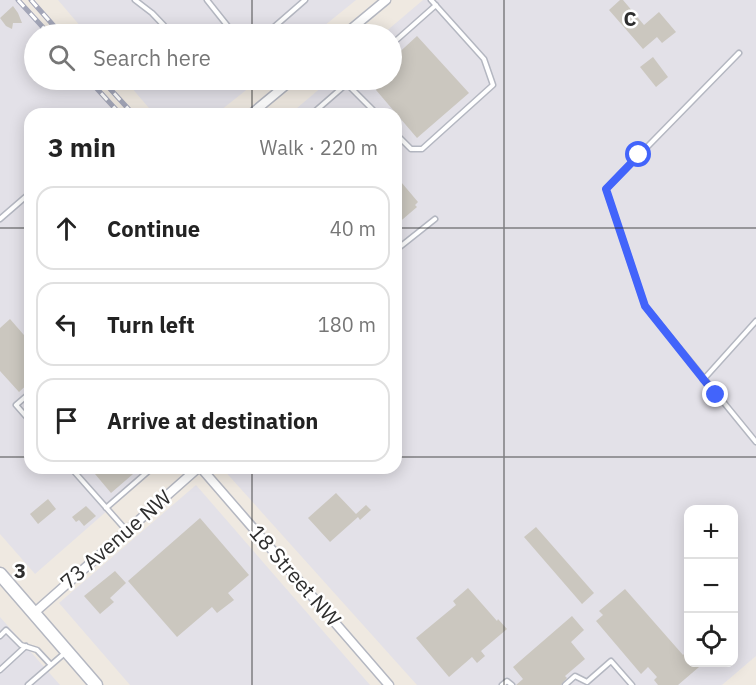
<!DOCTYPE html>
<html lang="en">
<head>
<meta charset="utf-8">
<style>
	:root { --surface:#fff; --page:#f2f2f2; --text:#222; --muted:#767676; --line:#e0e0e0 }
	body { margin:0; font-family:"IBM Plex Sans",sans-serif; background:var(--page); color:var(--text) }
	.controls { position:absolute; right:18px; bottom:18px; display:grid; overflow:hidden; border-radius:12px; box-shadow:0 3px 15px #0003 }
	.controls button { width:54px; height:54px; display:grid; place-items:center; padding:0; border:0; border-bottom:2px solid var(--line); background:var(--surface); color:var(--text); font:30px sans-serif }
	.stop { position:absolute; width:18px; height:18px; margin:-14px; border:4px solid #4264fb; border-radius:50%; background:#fff }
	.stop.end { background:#4264fb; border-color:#fff; box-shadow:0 2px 6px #0008 }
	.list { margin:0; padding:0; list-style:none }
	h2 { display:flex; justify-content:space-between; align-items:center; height:78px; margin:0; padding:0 24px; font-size:26px }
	h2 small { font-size:20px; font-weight:400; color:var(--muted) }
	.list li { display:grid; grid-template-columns:39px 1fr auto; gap:18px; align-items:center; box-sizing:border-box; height:84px; margin:0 12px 12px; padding:0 12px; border:2px solid var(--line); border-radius:18px }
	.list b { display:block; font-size:22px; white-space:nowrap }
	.list em { font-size:20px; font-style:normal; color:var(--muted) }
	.icon { flex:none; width:33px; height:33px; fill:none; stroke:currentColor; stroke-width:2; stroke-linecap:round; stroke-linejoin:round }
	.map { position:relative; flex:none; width:756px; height:685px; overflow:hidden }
	.search { position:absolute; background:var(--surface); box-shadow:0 3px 15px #0003; left:24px; top:24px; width:378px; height:66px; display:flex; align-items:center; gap:15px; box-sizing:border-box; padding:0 21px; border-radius:33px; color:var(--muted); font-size:22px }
	.panel { position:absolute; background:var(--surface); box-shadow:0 3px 15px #0003; left:24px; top:108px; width:378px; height:366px; border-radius:18px }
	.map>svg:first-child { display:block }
</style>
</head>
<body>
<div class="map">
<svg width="756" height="685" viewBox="0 0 756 685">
	<rect width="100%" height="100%" fill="#efe9e1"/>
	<path fill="#e3e1e8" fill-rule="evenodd" d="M0,0H19L48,34H34V80H86L116,114H30V468H156L35,574L0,534Z
		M58,0H356L314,34H87Z
		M423,0H756V656L722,685H417L222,468H396V114H290L330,80H392V34H383ZM688,510H734V662H688Z
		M125,80H259L216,114H154Z
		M196,485L370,685H130L59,603Z
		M0,617L60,685H0Z"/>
	<path fill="#cbc7bf" d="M620,0H623L644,25L659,12L676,32L662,43L657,37L643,49L609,10Z
		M13,6L18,13L22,23H13L12,29L6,26L0,18Z
		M417,36L469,93L417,138L376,90L377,88L370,80H392V59Z
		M653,57L668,77L656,87L640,67Z
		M396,176L418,202L415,205L417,207L396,225Z
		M10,319L30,342V382L19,392L0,371V328Z
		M90,468H140L111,493Z
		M336,493L356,514L366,505L371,510L360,520L358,517L330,542L308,518Z
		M48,499L56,509L38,524L30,514Z
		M86,506L96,516L84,526L79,520L76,522L72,517Z
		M200,518L249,575L228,593L234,600L217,613L212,607L177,637L128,581Z
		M536,527L594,593L582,604L524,537Z
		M115,571L126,583L110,598L114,602L100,614L84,596Z
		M468,588L497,621L498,619L507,629L481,651L485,656L477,663L472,657L449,677L416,638L456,605L453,601Z
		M625,589L683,655L688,650V663H695L699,667L678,685H658L654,680L657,677L648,667L641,674L596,621L603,615L599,611Z
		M572,616L584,630L571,642L585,659L565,676L567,678L561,685H516L523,679L513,667Z"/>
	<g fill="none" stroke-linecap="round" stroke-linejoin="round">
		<defs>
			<path id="service" d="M135,0L152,13L172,34
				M207,0L234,34
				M266,34L305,0
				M392,44L436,5
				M739,53L606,189L645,306L756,442
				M267,80L277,91
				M343,80L377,114
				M312,114L351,80
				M396,134L411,149H422L493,85L484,59L431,0
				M0,219L30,193
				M396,250L435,219
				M28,313L30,315
				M703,380L756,321
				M30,393L16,405L30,421
				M71,468L126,530
				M106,508L152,468
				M0,636L6,630L21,645L37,650L51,665
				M0,670L26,646
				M28,685L66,652
				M502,685L507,681L512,685
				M565,685L575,676L587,682L611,661L632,685"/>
			<path id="minor" d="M345,34L386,0
				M251,114L292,80
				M201,468L389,685
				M34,613L198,468"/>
			<path id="secondary" d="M0,574L96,685"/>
		</defs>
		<use href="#service" stroke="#b4b7c1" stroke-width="7"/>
		<use href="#minor" stroke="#b4b7c1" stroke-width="11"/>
		<use href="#secondary" stroke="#b4b7c1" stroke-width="15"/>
		<use href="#service" stroke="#fff" stroke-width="4"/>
		<use href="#minor" stroke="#fff" stroke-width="8"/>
		<use href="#secondary" stroke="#fff" stroke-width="12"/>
		<defs>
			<path id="rail" d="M18,0L49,34
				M31,0L61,34
				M89,80L120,114
				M102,80L133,114"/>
		</defs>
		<use href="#rail" stroke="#a3a6b8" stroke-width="5"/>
		<use href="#rail" stroke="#fff" stroke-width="3" stroke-dasharray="9" stroke-linecap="butt"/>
	</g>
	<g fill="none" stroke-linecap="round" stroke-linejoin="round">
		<path stroke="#4264fb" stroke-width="8" d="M639,155L606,189L645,306L716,395"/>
	</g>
	<path fill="none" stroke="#2e2e2e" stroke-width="1.5" stroke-opacity="0.55" d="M252,0V34M504,0V685M252,80V114M0,228H30M396,228H756M0,457H30M396,457H756M252,468V685"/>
	<g text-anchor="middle" stroke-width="5" stroke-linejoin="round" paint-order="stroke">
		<g font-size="21" fill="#2e2e2e" stroke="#fff">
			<text transform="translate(116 540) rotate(-41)" y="7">73 Avenue NW</text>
			<text transform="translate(295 576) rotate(49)" y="7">18 Street NW</text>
		</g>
	</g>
	<g font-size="20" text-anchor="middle" font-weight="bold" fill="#2e2e2e" stroke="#fff" stroke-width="5" stroke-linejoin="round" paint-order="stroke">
		<text x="630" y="26">C</text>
		<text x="20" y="578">3</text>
	</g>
</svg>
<div class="controls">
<button>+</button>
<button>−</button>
<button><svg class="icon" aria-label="locate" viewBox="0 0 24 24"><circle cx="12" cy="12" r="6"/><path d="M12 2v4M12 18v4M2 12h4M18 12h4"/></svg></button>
</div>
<div class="stop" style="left:639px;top:155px"></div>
<div class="stop end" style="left:716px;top:395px"></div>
<div class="search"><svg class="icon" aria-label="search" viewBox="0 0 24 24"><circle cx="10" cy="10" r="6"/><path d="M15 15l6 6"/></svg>Search here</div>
<section class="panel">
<h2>3 min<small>Walk · 220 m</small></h2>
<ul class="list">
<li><svg class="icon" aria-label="ahead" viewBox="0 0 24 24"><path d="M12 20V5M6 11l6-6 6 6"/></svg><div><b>Continue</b></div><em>40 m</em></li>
<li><svg class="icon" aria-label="left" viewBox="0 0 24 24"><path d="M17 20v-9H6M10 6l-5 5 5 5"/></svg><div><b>Turn left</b></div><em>180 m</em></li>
<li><svg class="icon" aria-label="arrive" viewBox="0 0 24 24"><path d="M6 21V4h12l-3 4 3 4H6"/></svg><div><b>Arrive at destination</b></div></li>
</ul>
</section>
</div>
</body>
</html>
